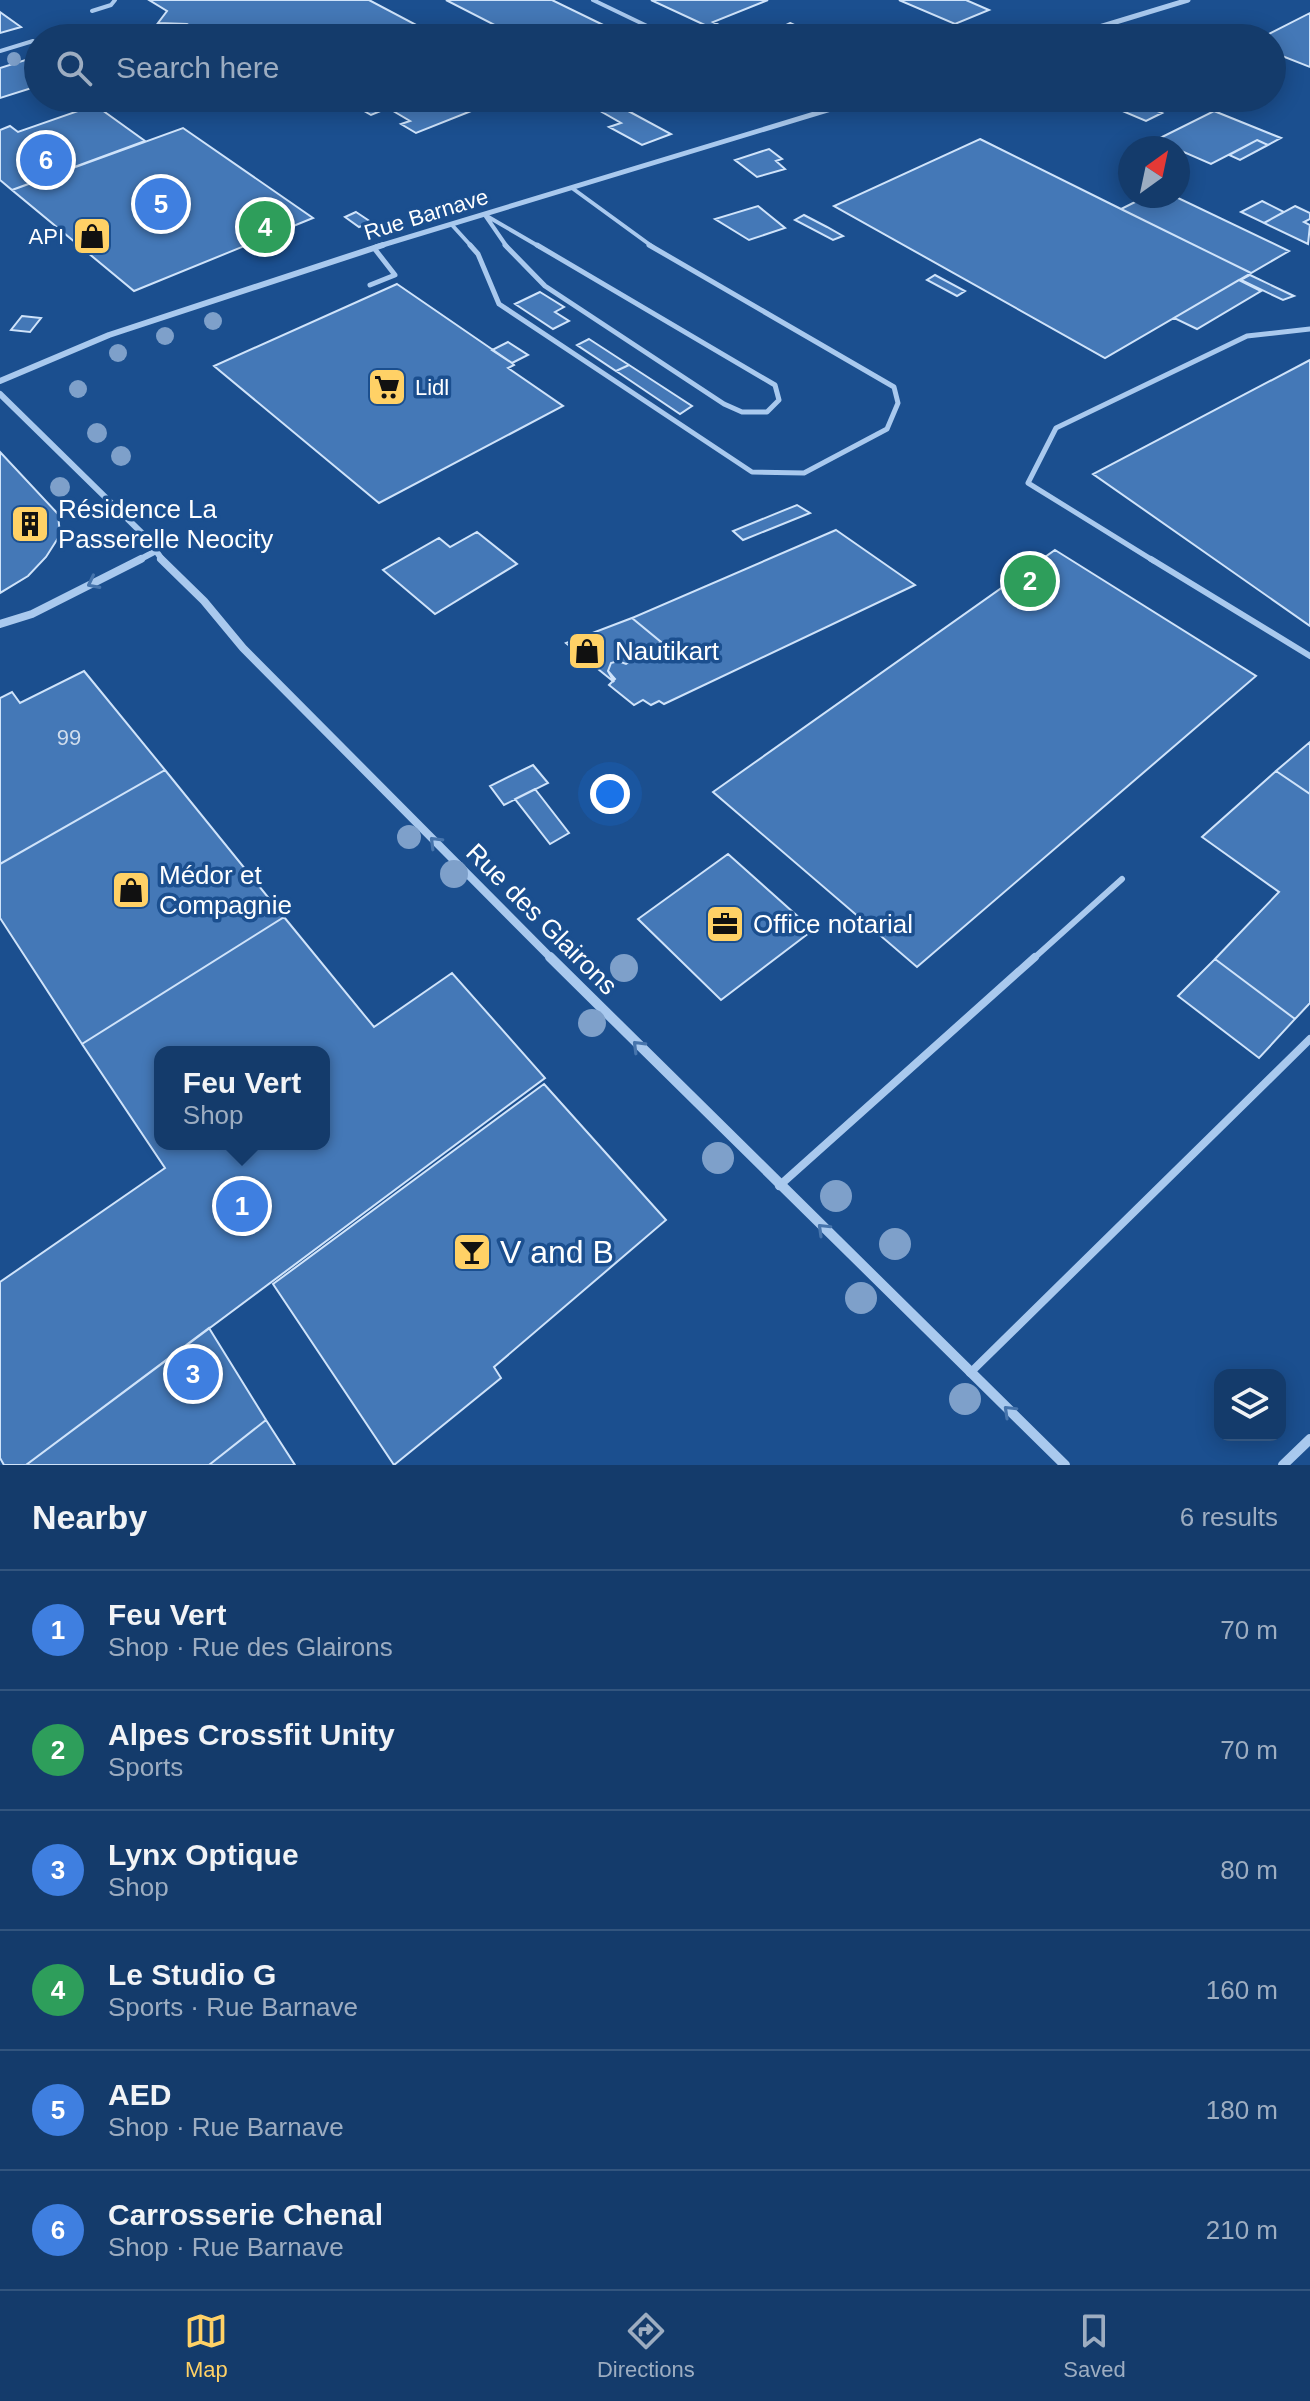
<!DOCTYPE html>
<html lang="en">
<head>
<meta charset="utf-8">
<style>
	:root { --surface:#143b6b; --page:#214673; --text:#f1f3f6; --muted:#9dadc1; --line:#33557e; --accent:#ffd166 }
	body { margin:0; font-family:Arial,sans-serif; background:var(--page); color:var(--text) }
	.controls { position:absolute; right:24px; bottom:24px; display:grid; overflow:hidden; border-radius:16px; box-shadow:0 4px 20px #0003 }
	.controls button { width:72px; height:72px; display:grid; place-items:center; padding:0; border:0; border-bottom:2px solid var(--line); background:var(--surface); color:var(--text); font:40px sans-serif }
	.compass { position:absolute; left:1118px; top:136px; width:72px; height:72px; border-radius:50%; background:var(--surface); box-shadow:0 4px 20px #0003; rotate:33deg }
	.you { position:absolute; left:610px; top:794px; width:28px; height:28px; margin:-20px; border:6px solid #fff; border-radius:50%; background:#1a73e8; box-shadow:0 0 0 12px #1a73e833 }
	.badge { display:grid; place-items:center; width:52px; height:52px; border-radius:50%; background:var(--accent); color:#fff; font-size:26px; font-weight:700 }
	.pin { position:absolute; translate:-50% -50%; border:4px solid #fff; box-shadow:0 2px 8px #0006 }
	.popup { position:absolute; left:154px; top:1046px; width:176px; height:104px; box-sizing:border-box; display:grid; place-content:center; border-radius:16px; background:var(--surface); filter:drop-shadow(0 2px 6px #0005); font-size:26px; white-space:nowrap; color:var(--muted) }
	.popup b { font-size:30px; color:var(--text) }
	.popup::after { content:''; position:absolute; left:50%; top:100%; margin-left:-16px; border:16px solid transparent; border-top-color:var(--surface) }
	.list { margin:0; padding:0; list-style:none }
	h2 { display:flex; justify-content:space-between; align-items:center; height:104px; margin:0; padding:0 32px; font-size:34px }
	h2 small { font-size:26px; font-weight:400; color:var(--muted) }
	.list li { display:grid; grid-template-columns:52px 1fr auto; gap:24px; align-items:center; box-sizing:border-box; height:120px; padding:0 32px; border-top:2px solid var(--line) }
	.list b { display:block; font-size:30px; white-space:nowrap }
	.list p { margin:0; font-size:26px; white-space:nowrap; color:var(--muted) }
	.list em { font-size:26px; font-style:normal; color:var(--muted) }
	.icon { flex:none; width:44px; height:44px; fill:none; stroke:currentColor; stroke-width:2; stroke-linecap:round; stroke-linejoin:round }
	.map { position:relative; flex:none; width:1310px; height:1465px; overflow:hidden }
	.search { position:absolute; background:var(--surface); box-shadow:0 4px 20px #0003; left:24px; right:24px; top:24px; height:88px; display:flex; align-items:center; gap:20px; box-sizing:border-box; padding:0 28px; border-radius:44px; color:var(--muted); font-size:30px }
	.sheet { height:824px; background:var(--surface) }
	nav { display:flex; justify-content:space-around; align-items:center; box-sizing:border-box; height:112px; border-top:2px solid var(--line); background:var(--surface); font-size:22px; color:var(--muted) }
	nav a { display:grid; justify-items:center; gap:4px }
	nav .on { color:var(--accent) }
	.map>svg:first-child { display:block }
</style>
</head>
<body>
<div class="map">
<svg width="1310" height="1465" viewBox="0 0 1310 1465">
	<rect width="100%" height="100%" fill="#1b4f8f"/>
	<path fill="#4478b7" stroke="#cfe3fa" stroke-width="2" fill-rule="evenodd" d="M149,0H369L424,29L399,38H209L187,24L158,23L167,11Z
		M446,0H552L630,38H520Z
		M651,0H768L713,22L729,30L714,36L700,29L707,26Z
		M899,0H966L989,10L955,24Z
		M0,12L21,27L0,33Z
		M1310,13V67L1272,52V38H1261Z
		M790,23L803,29L812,26L833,36L782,38L797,32L784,26Z
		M38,56V86L0,98V68Z
		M368,98H504L416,133L401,124L410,121L388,108L371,115L352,104Z
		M1109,98H1152L1164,103L1161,105L1165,107L1157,111L1162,113L1146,121L1101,102Z
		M95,105L145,141L12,190L0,180V130L10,126L18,132Z
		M619,106L671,134L642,145L609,127L621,123L602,112Z
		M1214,111L1271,134L1281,138L1268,145L1257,140L1211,164L1156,140Z
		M183,128L313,218L134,291L12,190Z
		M980,139L1121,209L1251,273L1105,358L834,206Z
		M1257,140L1268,145L1240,160L1229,155Z
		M769,149L782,159L776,161L785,169L757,177L735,160Z
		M1147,196H1174L1289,251L1251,273L1121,209Z
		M1262,201L1284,212L1264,223L1241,212Z
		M758,206L785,228L749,240L715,219Z
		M1295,206L1310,213V219L1304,222L1310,225L1308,244L1264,223Z
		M356,212L371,222L359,227L345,217Z
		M804,215L827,227L843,236L833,240L795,220Z
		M935,275L965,291L957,296L927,280Z
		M1250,275L1294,296L1283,300L1241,280Z
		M1239,280L1261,291L1197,329L1174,318Z
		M397,284L512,363L514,365L508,368L563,406L379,503L214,366Z
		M540,292L564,307L555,312L569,321L553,329L515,304Z
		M22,316L41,318L30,332L11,330Z
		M589,339L629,365L616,371L577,345Z
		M508,342L528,355L512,363L492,350Z
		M1310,360V626L1093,474Z
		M629,365L692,406L680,414L616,371Z
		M0,452L58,514L60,535L46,557L28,576L0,593Z
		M797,505L810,513L743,540L733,531Z
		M836,530L915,585L664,704L659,701L651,705L643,700L634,705L609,685L615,679L608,671L611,663L618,661L626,664L661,642L632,618Z
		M477,532L517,564L435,614L383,570L439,538L450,547Z
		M1055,550L1256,676L917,967L713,792Z
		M632,618L661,642L626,664L618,661L611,663L608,671L614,682L566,643Z
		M84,671L165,770L0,864V698L12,692L20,703Z
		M1310,742V794L1276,771Z
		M533,765L548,783L504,805L490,786Z
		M165,770L284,917L82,1044L0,918V864Z
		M1276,771L1310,794V1003L1295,1019L1215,959L1279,892L1202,837Z
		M535,789L569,833L550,844L515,799Z
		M728,854L813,930L721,1000L638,919Z
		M284,917L374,1027L452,973L545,1078L26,1465H4L0,1458V1282L165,1168L82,1044ZM160,1052H324V1144H160Z
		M1215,959L1295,1019L1259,1058L1178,996Z
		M544,1084L666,1220L494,1367L501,1378L394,1465L273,1284Z
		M209,1328L266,1420L209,1465H26Z
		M266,1420L295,1465H209Z"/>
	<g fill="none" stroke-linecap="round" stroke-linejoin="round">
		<path stroke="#a9c9ee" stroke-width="4" d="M593,0L672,38
			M92,11L111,5L115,0
			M0,51L33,41
			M797,98L813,106L817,113
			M572,188L653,247
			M452,225L472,247
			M507,247L485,215L540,247"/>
		<path stroke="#a9c9ee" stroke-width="5" d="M470,245L478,254L499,304L752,472L804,473L887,429L898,403L894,387L649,245
			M505,245L545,286L724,404L742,412H767L779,400L775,385L537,245
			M370,285L395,275L374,248
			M1154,561L1028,483L1056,428L1247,336L1310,329"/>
		<path stroke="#a9c9ee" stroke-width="6" d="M1151,559L1310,656
			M1033,959L1122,879"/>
		<path stroke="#a9c9ee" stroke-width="8" d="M779,1186L1035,957
			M970,1373L1310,1039"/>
		<path stroke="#a9c9ee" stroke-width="5" d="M1063,38L1188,0
			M376,247L867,98"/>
		<path stroke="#a9c9ee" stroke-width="6" d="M0,381L109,335L383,245
			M0,394L148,539L163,561
			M137,561L154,552"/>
		<path stroke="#a9c9ee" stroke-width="8" d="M161,559L204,601L243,648L552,959
			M0,624L32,614L141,559"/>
		<path stroke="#a9c9ee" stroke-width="10" d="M550,957L1065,1465
			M1283,1465L1310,1439"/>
	</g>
	<g fill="#7ea0ca">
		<circle cx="14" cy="59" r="7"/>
		<circle cx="213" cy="321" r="9"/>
		<circle cx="165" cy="336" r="9"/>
		<circle cx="118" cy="353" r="9"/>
		<circle cx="78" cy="389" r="9"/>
		<circle cx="97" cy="433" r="10"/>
		<circle cx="121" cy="456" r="10"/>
		<circle cx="60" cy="487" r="10"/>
		<circle cx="409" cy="837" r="12"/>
		<circle cx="454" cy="874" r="14"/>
		<circle cx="624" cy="968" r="14"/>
		<circle cx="592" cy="1023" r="14"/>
		<circle cx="718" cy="1158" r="16"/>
		<circle cx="836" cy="1196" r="16"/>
		<circle cx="895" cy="1244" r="16"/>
		<circle cx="861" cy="1298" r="16"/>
		<circle cx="965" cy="1399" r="16"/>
	</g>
	<defs><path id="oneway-chevron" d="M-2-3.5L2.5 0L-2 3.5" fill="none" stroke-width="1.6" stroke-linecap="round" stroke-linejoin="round" transform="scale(2)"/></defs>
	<g stroke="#4674ac">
		<use href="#oneway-chevron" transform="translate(93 583) rotate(153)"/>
		<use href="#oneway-chevron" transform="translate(435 842) rotate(-135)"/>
		<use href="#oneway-chevron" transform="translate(638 1046) rotate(-135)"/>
		<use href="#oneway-chevron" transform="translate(823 1229) rotate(-136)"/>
		<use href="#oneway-chevron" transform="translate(1009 1411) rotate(-136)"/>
	</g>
	<defs>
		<symbol id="shop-square" viewBox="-11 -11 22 22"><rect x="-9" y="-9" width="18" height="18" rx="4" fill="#ffd166" stroke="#1b4f8f"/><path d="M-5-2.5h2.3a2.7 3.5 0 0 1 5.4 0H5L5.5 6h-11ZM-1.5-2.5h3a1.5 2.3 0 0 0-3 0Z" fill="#111"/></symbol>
		<symbol id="supermarket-square" viewBox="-11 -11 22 22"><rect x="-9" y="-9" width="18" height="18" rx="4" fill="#ffd166" stroke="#1b4f8f"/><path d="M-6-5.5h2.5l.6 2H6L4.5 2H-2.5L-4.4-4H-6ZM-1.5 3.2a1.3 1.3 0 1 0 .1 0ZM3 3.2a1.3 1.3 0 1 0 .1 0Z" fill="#111"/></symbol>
		<symbol id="building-square" viewBox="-11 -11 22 22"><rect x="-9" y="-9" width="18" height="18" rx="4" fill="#ffd166" stroke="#1b4f8f"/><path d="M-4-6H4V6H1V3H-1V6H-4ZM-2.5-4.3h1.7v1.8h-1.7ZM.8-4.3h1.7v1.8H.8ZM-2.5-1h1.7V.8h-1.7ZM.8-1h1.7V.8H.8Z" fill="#111"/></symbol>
		<symbol id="office-square" viewBox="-11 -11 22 22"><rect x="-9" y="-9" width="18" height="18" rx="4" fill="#ffd166" stroke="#1b4f8f"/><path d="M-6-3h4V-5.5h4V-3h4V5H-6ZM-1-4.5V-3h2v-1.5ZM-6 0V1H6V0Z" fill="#111"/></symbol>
		<symbol id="bar-square" viewBox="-11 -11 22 22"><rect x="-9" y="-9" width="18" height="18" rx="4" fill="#ffd166" stroke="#1b4f8f"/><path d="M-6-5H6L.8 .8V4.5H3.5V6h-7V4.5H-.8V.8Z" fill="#111"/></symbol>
	</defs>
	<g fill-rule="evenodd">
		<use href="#shop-square" x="70" y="214" width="44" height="44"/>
		<use href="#supermarket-square" x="365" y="365" width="44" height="44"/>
		<use href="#building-square" x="8" y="502" width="44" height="44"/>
		<use href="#shop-square" x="565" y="629" width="44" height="44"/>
		<use href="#shop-square" x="109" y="868" width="44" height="44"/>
		<use href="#office-square" x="703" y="902" width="44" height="44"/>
		<use href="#bar-square" x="450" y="1230" width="44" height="44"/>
	</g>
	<g text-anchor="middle" stroke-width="7" stroke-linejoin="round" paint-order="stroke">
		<g font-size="22" fill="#fff" stroke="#1b4f8f">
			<text transform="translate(426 214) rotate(-17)" y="8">Rue Barnave</text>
		</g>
		<g font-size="22" fill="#fff" stroke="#1b4f8f" text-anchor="end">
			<text x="64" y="244">API</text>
			<text x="415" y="395" text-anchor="start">Lidl</text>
		</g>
		<g font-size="22" fill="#d0dded">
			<text x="69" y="745">99</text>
		</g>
		<g font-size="26" fill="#fff" stroke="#1b4f8f" text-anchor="start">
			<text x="58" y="518">Résidence La<tspan x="58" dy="30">Passerelle Neocity</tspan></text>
			<text x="615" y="660">Nautikart</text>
			<text x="159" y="884">Médor et<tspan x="159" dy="30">Compagnie</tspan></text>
			<text x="753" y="933">Office notarial</text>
		</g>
		<g font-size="26" fill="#fff" stroke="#1b4f8f">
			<text transform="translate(542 919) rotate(45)" y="9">Rue des Glairons</text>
		</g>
		<g font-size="32" fill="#fff" stroke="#1b4f8f" text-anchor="start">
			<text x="500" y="1263">V and B</text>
		</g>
	</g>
</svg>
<div class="controls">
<button><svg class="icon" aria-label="layers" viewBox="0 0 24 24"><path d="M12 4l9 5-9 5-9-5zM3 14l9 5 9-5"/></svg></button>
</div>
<svg class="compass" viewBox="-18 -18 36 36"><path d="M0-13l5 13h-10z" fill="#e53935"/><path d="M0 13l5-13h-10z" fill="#9dadc1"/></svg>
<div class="you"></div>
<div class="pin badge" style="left:242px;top:1206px;background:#3f7fe0">1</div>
<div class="popup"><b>Feu Vert</b>Shop</div>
<div class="pin badge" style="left:1030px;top:581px;background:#2e9e5b">2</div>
<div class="pin badge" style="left:193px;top:1374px;background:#3f7fe0">3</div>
<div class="pin badge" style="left:265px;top:227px;background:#2e9e5b">4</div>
<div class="pin badge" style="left:161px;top:204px;background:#3f7fe0">5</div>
<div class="pin badge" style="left:46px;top:160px;background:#3f7fe0">6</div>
<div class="search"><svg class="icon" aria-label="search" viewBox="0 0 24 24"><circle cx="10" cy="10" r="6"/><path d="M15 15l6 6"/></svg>Search here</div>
</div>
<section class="sheet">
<h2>Nearby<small>6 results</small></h2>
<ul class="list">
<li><span class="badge" style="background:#3f7fe0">1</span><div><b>Feu Vert</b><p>Shop · Rue des Glairons</p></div><em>70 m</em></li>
<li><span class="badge" style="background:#2e9e5b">2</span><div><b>Alpes Crossfit Unity</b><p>Sports</p></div><em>70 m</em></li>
<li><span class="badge" style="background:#3f7fe0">3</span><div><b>Lynx Optique</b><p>Shop</p></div><em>80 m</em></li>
<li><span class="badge" style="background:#2e9e5b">4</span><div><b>Le Studio G</b><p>Sports · Rue Barnave</p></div><em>160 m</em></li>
<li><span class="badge" style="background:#3f7fe0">5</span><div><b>AED</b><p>Shop · Rue Barnave</p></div><em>180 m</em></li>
<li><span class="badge" style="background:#3f7fe0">6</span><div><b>Carrosserie Chenal</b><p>Shop · Rue Barnave</p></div><em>210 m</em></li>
</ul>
</section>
<nav>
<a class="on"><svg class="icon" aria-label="map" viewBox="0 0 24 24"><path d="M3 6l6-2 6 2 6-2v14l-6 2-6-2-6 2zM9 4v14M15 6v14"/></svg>Map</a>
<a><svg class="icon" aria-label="directions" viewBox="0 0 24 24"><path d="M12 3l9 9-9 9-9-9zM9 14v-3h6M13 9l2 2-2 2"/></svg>Directions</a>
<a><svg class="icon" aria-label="saved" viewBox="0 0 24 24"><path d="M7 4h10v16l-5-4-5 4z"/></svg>Saved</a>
</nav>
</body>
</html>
